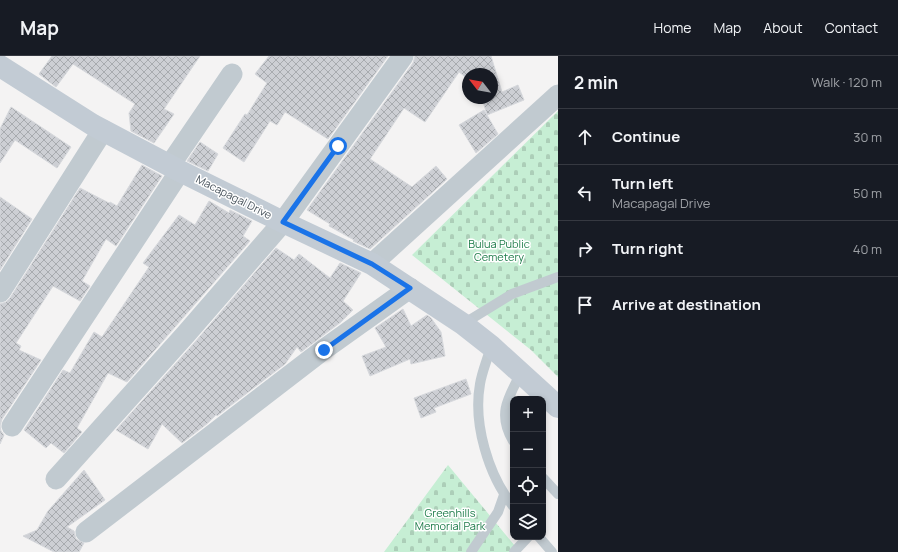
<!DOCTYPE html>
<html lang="en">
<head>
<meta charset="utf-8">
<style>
	:root { --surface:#171b24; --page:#242831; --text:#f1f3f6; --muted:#9ea1a6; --line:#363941 }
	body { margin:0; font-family:Manrope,sans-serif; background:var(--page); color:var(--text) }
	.controls { position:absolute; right:12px; bottom:12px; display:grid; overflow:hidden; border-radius:8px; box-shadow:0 2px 6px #0003 }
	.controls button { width:36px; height:36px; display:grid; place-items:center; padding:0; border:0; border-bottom:1px solid var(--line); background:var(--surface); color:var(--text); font:20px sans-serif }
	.compass { position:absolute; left:462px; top:12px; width:36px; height:36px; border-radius:50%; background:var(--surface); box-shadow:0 2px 6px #0003; rotate:301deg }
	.stop { position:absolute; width:12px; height:12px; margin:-9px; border:3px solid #1a73e8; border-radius:50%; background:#fff }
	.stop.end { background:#1a73e8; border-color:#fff; box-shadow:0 1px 4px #0008 }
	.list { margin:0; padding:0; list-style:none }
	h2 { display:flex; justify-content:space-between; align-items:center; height:52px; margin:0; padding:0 16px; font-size:17px }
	h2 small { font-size:13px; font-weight:400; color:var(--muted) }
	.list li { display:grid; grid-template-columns:26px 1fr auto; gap:12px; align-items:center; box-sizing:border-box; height:56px; padding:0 16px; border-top:1px solid var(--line) }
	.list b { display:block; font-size:15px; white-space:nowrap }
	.list p { margin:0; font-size:13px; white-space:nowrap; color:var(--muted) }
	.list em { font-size:13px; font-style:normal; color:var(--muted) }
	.icon { flex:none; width:22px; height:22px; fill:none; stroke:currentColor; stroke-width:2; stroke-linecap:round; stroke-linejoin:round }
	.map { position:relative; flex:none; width:558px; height:496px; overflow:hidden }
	header { display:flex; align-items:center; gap:24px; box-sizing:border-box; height:56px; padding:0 20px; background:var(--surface); border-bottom:1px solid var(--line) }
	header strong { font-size:19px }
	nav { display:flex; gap:22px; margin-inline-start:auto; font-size:14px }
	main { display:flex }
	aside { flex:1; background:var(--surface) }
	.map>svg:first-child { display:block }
</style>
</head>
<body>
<header>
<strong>Map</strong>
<nav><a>Home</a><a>Map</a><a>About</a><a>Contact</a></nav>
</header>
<main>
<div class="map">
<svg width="558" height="496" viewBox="0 0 558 496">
	<defs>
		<pattern id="cemetery-stones" width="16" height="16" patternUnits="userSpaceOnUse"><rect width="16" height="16" fill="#c6eed4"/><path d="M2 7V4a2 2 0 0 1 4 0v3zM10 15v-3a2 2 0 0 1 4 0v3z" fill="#acceb8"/></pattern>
		<pattern id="building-cross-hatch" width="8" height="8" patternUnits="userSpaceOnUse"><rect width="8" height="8" fill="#cdcfd4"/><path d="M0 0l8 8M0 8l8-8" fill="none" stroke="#a8abaf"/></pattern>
	</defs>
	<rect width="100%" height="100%" fill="#f4f3f3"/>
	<path fill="url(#cemetery-stones)" d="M558,55V321L531,294L412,199Z
		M448,409L520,496H384Z"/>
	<path fill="url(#building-cross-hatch)" stroke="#d7d9dd" d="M52,0H200L164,53L174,58L154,87L131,75L129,57L135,48L73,8L56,31L39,18Z
		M269,0H388L328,83L285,56L277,69L270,65L244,106L223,92L245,58L247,59L267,27L255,18Z
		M415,0H491L502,36L518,29L524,44L487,59L482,42H492V18H468V23L459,16L425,66L404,52L370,103L412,131L436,110L447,123L370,193L353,185L354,184L329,170L330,168L307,154L413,7Z
		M11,51L71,91L57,112L15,84L0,107V73Z
		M484,54L498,78L476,97L459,69Z
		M200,86L218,98L208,115L187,105Z
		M142,109L162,120L116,190L106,183L82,225L90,230L80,245L53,230L16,287L21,290L19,294L41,304L2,363L0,370L1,375L4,379L0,388V248L6,246L10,242L80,132L109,147L110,146L117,150Z
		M0,141L32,163L0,214Z
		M209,145L229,157L230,154L252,165L243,180L250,185L127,326L108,317L77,372L82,376L64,397L51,387L46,392L24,374L63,314L70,317L94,276L102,281L149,211L143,207L179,159L195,169Z
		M276,192L294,204L299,198L330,222L340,207L361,217L343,245L353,254L341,266L301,296L297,291L285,308L217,360L216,359L208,367L182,387L162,368L148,393L116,374L195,286Z
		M403,253L411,270L427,259L431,262L441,276L445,300L411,308L410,303L370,320L362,300L386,291L375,272Z
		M466,323L471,338L434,352L436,356L421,362L414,342Z
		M84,414L105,444L67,471L74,475L76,483L84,487L79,496H54L23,480L37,474L48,455Z"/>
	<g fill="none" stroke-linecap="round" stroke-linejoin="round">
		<path stroke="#c1cad0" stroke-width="10" d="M463,268L512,238L558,221
			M491,290C488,302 482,315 480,328C473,367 488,419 513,450
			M513,385C497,358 508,342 521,317
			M543,422L558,438
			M539,481L552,496
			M471,496L498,456L504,439
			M514,496L528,481"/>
		<path stroke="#c1cad0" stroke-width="21" d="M170,109L232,18
			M372,208L558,39
			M0,236L103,74
			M12,370L180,115
			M56,423L186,278L283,166L403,0
			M86,476L323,294L410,232"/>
		<path stroke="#c2cbd4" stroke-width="22" d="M0,10L93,69L180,115L283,166L372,208L463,268L491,290L558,351"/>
	</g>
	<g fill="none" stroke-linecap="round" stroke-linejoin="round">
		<path stroke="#1a73e8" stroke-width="5" d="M324,294L410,232L372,208L283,166L338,90"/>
	</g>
	<g text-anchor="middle" stroke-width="3" stroke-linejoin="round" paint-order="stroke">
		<g font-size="11" fill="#4b565f" stroke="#fff">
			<text transform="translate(234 141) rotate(27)" y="4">Macapagal Drive</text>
		</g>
		<g font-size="11" fill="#1f7d4b" stroke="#fff">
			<text x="499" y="192">Bulua Public<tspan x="499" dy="13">Cemetery</tspan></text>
			<text x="450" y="461">Greenhills<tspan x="450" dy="13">Memorial Park</tspan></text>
		</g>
	</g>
</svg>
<div class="controls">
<button>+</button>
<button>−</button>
<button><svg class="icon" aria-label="locate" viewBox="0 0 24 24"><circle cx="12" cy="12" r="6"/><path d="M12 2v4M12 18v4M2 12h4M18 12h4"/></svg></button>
<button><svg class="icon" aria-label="layers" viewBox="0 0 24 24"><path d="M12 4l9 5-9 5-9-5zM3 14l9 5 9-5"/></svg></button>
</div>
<svg class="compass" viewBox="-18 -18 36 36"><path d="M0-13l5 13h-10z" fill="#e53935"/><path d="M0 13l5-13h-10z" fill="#9ea1a6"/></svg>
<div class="stop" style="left:338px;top:90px"></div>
<div class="stop end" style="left:324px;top:294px"></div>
</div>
<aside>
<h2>2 min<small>Walk · 120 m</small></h2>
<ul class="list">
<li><svg class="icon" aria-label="ahead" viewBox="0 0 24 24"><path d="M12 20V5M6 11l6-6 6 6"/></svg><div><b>Continue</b></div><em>30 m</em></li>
<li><svg class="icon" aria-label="left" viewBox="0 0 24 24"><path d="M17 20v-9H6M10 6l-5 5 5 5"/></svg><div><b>Turn left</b><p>Macapagal Drive</p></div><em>50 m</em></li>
<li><svg class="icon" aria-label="right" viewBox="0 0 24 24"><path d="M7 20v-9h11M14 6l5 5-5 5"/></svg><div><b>Turn right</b></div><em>40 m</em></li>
<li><svg class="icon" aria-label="arrive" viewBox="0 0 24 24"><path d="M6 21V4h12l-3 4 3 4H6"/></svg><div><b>Arrive at destination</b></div></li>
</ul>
</aside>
</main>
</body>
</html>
